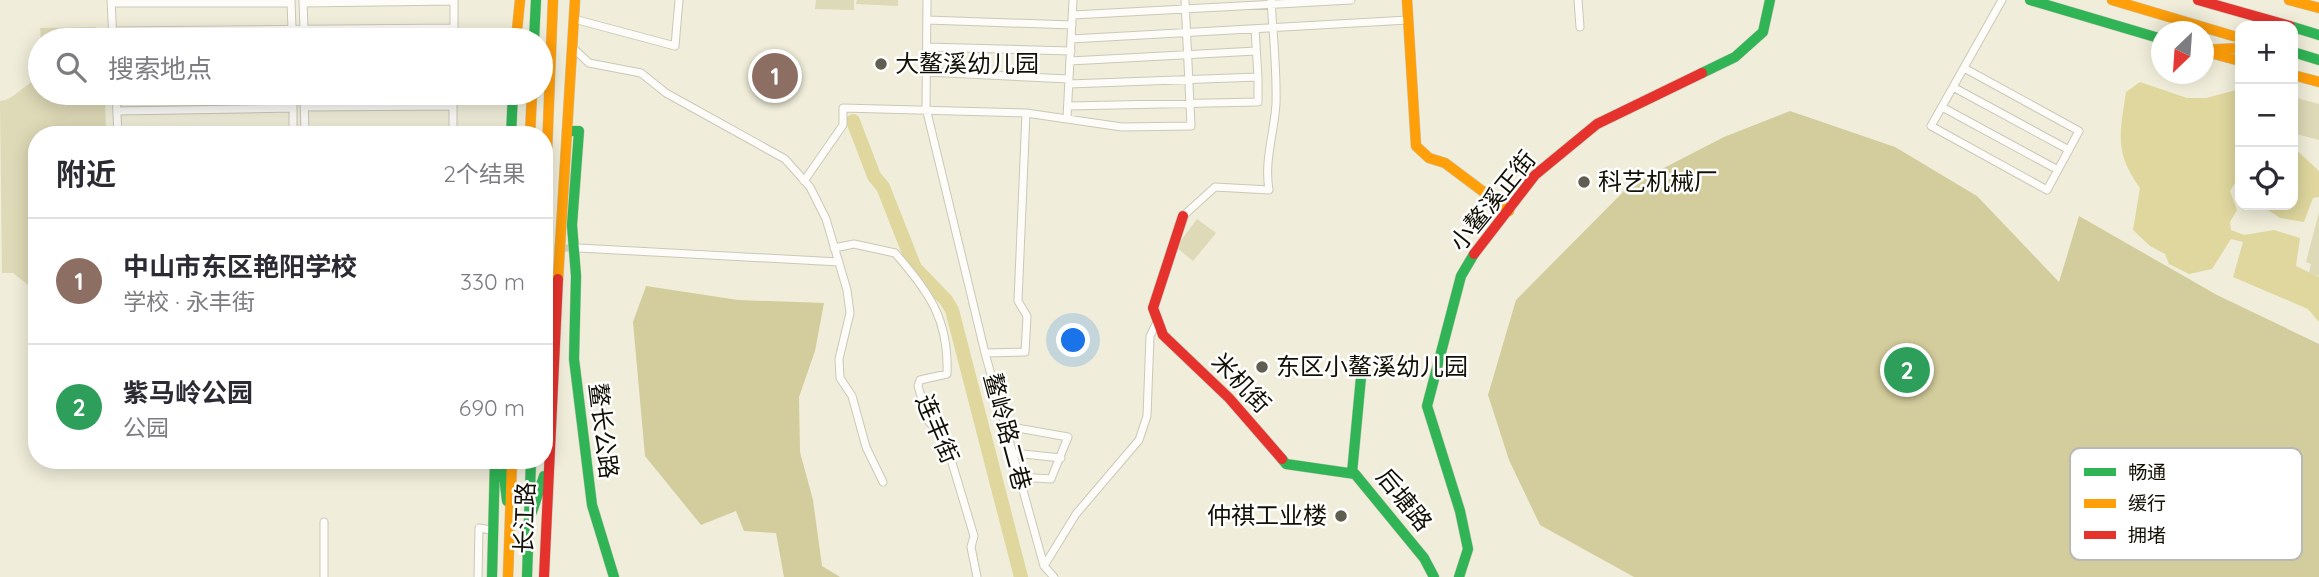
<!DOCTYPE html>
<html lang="zh">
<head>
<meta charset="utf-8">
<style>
	:root { --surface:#fff; --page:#f7f7f7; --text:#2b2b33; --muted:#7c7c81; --line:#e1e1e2; --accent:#605e50 }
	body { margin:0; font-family:Quicksand,"Noto Sans SC",sans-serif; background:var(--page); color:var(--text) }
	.controls { position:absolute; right:21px; top:21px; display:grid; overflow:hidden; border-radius:14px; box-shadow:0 4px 18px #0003 }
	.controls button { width:63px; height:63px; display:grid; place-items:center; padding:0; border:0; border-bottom:2px solid var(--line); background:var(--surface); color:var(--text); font:35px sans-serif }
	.compass { position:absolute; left:2151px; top:21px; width:63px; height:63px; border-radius:50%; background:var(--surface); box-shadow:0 4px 18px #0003; rotate:205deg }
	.you { position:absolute; left:1074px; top:341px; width:24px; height:24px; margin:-18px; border:5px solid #fff; border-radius:50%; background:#1a73e8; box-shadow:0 0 0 10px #1a73e833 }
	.badge { display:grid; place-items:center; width:46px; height:46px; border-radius:50%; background:var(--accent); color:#fff; font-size:23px; font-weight:700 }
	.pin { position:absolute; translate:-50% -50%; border:4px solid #fff; box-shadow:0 2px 7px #0006 }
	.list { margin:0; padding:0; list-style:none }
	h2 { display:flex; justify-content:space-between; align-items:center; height:91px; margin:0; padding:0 28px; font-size:30px }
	h2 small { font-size:23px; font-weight:400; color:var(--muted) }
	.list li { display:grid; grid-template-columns:46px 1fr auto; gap:21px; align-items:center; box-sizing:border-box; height:126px; padding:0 28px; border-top:2px solid var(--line) }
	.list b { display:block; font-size:26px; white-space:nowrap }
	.list p { margin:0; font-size:23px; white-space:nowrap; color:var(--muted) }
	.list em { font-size:23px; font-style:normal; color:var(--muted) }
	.icon { flex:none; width:38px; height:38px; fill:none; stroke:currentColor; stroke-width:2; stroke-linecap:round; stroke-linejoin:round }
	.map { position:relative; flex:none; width:2319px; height:577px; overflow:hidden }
	.search { position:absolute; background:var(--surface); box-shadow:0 4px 18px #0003; left:28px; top:28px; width:525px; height:77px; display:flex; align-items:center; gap:18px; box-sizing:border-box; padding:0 24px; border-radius:38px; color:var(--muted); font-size:26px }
	.panel { position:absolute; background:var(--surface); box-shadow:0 4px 18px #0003; left:28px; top:126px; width:525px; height:343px; border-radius:28px }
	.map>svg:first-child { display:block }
</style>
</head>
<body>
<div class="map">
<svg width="2319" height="577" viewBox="0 0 2319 577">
	<rect width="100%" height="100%" fill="#f0eeda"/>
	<path fill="#ded9b6" d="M816,0H854V10L815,9Z
		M857,0H898V6L856,4Z
		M96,27L97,40H41L40,28Z
		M40,79V93H88L92,96L105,97L106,135H37V292L13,273H2L0,101C15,100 25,82 40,79Z
		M2293,97L2319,104V140L2293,133Z
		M2319,212V276L2309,273L2311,264L2306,262Z
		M1197,219L1216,233L1193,261L1176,247Z"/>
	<path fill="#d3cc9c" d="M1790,111L1895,147L1977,196L2059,282L2079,216L2217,295L2319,344V577H1634L1540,525L1509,460L1488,395L1516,300L1629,186L1724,137Z
		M646,286L738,300L824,303L815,351L799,397L800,452L813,500L822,566L840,577H784L776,533L744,531L736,511L701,525L645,456L633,322Z"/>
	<path fill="#dfd79e" d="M2140,82L2187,98H2206L2240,89V175L2230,191L2237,210L2230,222L2231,230L2244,235L2274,230L2300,238L2296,266L2319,277V322L2308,309L2233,277L2243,242L2231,239L2212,269L2189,274L2169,264L2165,254L2150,246L2133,230L2140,188C2114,152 2120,134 2126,92Z
		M2293,147L2319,171V197L2313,198L2304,222L2280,218L2268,210V205H2293Z"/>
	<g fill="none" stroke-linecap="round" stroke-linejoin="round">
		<path stroke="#dfd79e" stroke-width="14" d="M853,121L874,176L883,187L915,268L946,300L952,310L1021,577"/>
		<path stroke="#cfcdba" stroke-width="7" stroke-dasharray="7 3.5" stroke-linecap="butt" d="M544,248H578"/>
		<defs>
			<path id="street" d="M111,0L113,40
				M291,0L292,29
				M927,0L926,108L985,353L1044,566L1054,577
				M1578,0L1580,27
				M303,1L304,29
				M112,3H291
				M303,3L454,1
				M1073,15L1351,0
				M574,19L675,46L679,0
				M927,20L1072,25
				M324,30V40
				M113,31L454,28
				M1071,39L1408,20
				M454,40V0
				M572,47L589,63L641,73L666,93L785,159L810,187L826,219L847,290L850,313L839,359L840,378L852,396L866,447L883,482
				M927,47L1071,51
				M1070,61L1256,51
				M1964,68L2079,131L2047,190L1931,126C1955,84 1978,42 2002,0
				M926,72L1069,79
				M1069,84L1258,77L1255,29
				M1953,87L2069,150
				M116,93L118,135
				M293,93V135
				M304,93L305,135
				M1068,106L1258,102V77
				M304,107L453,106
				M1942,107L2058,170
				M117,111L293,108
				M1067,118L1073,0
				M299,135L453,134
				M453,135V93
				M804,181L843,125V108L1026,113L1122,127L1191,126L1185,0
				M1183,216L1215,187L1269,190C1264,161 1274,134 1276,104C1277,69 1273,35 1271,0
				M579,248L839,262
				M834,248L854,244L895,253C930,293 949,320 947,374L920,380L918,386L929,422L944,436L974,536L971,547L977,577
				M985,353L1025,352L1027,316L1018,301L1026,113
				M1006,426L1068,437L1051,479L1020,477
				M1013,453L1061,458
				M1044,566L1076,514L1139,440L1147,416L1150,336L1158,320
				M324,577V522
				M478,577L479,528L491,530"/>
			<path id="fast" d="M2030,0L2162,39
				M2293,27L2319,35
				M534,40L536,0
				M2293,52L2319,60
				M1702,73L1735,57L1763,32L1770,0
				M567,131H579L572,225L576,276L574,359L592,505L614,577
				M511,135L513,93
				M544,261L551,312
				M1282,459L1286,464L1355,474L1424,558L1434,577
				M502,460L507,501
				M1352,473L1361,377
				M532,512L544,476
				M492,577L495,460
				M527,577L531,460
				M1459,577L1468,549L1460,511L1427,406L1461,276L1474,254"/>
			<path id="slow" d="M1407,0L1416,146L1429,158L1445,163L1509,211
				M2112,0L2240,38
				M2289,0L2319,8
				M516,40L520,0
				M2204,50L2240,48
				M2207,52L2240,61
				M2293,75L2319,82
				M530,135L532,93
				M544,227L553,0
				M558,279L575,0
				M508,577L512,460"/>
			<path id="jam" d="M2198,0L2290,26
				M1183,216L1153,308L1163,335L1229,398L1282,459
				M1474,254L1535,175L1597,124L1702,73
				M544,577L558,279"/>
		</defs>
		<use href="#street" stroke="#cac8b8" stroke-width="9"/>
		<use href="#fast" stroke="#cac8b8" stroke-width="11"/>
		<use href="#slow" stroke="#cac8b8" stroke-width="11"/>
		<use href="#jam" stroke="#cac8b8" stroke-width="11"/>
		<use href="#street" stroke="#fdfcf9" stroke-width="7"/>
		<use href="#fast" stroke="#30b455" stroke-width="10"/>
		<use href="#slow" stroke="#ff9f0a" stroke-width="10"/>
		<use href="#jam" stroke="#e5322d" stroke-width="10"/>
	</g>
	<g fill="#605e50" stroke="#fff" stroke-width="2.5">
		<circle cx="881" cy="64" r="7"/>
		<circle cx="1584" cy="182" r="7"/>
		<circle cx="1262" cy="367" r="7"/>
		<circle cx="1341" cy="516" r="7"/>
	</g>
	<g text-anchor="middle" stroke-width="5" stroke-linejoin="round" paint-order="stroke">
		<g font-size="24" fill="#131105" stroke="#fff" text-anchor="start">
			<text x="895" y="72">大鳌溪幼儿园</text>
			<text x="1598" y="190">科艺机械厂</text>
			<text x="1276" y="375">东区小鳌溪幼儿园</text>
			<text x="1327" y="524" text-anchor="end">仲祺工业楼</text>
		</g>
		<g font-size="24" fill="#131105" stroke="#fff">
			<text transform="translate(1493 201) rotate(-51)" y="8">小鳌溪正街</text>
			<text transform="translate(1241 383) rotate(46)" y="8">米机街</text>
			<text transform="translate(937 429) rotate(67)" y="8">连丰街</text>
			<text transform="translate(603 431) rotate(83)" y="8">鳌长公路</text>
			<text transform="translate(1007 432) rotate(75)" y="8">鳌岭路二巷</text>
			<text transform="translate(1404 500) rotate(51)" y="8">后塘路</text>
			<text transform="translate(525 518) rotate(-88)" y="8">长江路</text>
		</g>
	</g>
	<rect x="2070" y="448" width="232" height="112" rx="10" fill="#fff" stroke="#b8b8b4" stroke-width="2"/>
	<rect x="2084" y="468" width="32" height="8" fill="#30b455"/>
	<rect x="2084" y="499" width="32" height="9" fill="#ff9f0a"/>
	<rect x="2084" y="531" width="32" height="8" fill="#e5322d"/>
	<g font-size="19" fill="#131105">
		<text x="2128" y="479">畅通</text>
		<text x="2128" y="510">缓行</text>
		<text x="2128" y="542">拥堵</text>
	</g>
</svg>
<div class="controls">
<button>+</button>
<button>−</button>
<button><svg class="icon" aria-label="locate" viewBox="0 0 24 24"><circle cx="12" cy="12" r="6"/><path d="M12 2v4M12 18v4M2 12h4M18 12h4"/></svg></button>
</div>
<svg class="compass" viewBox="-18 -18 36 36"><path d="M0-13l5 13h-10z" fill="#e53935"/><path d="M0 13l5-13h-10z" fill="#7c7c81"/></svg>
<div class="you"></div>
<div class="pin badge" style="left:775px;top:76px;background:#8d6e63">1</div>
<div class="pin badge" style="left:1907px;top:370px;background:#2e9e5b">2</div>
<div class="search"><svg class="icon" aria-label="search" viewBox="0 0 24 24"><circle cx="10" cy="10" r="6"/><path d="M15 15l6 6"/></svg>搜索地点</div>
<section class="panel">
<h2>附近<small>2个结果</small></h2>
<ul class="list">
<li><span class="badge" style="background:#8d6e63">1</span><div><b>中山市东区艳阳学校</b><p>学校 · 永丰街</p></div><em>330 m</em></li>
<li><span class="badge" style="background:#2e9e5b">2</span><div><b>紫马岭公园</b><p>公园</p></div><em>690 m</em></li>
</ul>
</section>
</div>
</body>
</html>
